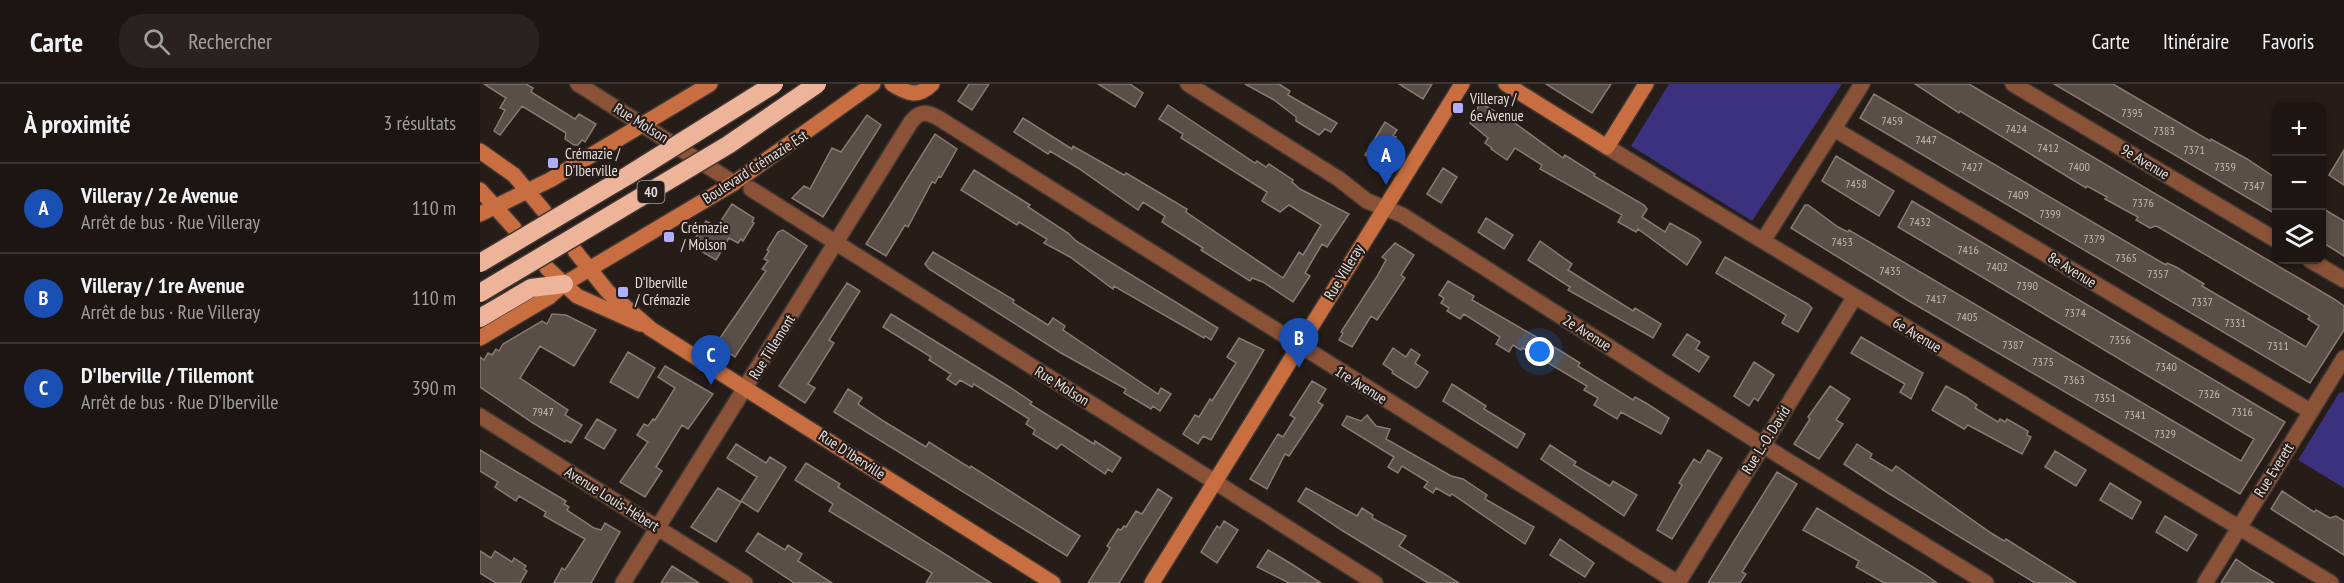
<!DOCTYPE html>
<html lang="fr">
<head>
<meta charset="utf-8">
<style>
	:root { --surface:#1c1512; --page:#292220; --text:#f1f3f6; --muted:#a09f9f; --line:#3a3432; --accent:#2563eb }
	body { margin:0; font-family:"PT Sans Narrow",sans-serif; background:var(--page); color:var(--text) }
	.controls { position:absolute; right:18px; top:18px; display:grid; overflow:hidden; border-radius:12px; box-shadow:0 2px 4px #0004 }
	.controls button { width:54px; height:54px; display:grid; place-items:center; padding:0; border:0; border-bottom:2px solid var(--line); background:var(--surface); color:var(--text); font:30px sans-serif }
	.you { position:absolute; left:1060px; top:268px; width:21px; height:21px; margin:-15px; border:4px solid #fff; border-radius:50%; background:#1a73e8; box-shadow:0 0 0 9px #1a73e833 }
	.badge { display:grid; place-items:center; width:39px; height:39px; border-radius:50%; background:var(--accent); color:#fff; font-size:20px; font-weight:700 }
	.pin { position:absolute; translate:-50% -50px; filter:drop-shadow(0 2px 3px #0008) }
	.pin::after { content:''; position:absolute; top:32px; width:21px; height:18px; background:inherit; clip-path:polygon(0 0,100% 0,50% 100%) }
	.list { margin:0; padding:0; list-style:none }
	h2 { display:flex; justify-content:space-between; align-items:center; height:78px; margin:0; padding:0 24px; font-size:26px }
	h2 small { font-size:20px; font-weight:400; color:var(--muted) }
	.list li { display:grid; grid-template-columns:39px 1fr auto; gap:18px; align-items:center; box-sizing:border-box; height:90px; padding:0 24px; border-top:2px solid var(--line) }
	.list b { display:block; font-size:22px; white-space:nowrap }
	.list p { margin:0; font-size:20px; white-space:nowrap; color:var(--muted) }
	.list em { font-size:20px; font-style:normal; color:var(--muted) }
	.icon { flex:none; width:33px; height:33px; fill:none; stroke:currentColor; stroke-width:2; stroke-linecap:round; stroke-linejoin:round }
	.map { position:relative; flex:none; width:1864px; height:499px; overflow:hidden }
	header { display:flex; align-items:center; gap:36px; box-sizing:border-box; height:84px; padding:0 30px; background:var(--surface); border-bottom:2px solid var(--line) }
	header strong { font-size:28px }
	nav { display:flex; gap:33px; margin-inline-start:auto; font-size:21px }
	.search { width:420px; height:54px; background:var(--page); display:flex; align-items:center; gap:15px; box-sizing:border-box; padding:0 21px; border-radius:24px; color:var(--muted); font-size:22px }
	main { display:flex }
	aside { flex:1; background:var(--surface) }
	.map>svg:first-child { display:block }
</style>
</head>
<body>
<header>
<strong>Carte</strong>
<div class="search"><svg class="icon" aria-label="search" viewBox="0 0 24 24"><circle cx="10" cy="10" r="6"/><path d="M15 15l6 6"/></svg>Rechercher</div>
<nav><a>Carte</a><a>Itinéraire</a><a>Favoris</a></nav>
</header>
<main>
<aside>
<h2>À proximité<small>3 résultats</small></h2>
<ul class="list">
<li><span class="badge" style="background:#1a4fb4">A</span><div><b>Villeray / 2e Avenue</b><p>Arrêt de bus · Rue Villeray</p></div><em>110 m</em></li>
<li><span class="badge" style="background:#1a4fb4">B</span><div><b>Villeray / 1re Avenue</b><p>Arrêt de bus · Rue Villeray</p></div><em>110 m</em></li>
<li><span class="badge" style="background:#1a4fb4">C</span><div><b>D'Iberville / Tillemont</b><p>Arrêt de bus · Rue D'Iberville</p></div><em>390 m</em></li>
</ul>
</aside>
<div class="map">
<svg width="1864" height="499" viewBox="0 0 1864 499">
	<rect width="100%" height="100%" fill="#261c18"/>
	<path fill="#3c317f" d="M1189,0H1362L1272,137L1151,62Z
		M1864,308V404L1818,376L1859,309Z"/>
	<path fill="#5a4e49" stroke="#877a74" stroke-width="1.5" d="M4,0H46L53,4L51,8L95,35L99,30L116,40L105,58L102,56L98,61H94L85,55L86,49L42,22L20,51L14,47L25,26L20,24L26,14Z
		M489,0H509L492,26L478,17Z
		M618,0H650L663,9L655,23Z
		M765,0H799L810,7L808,11L857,39L851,48L845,45L839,51L816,37V33L794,16Z
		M919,0H952L943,15Z
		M1066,0H1131L1112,29Z
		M1435,0H1489L1854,215L1864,222V246L1830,299L1380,34L1394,10L1686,181L1687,179L1696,183L1724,200L1722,202L1826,263L1839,242L1828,235L1830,232L1680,144L1676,142L1670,144L1656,136L1658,133L1625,115L1627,113L1607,102L1606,104L1480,27L1479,29Z
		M1574,0H1633L1730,57L1731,55L1767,75L1797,95V131Z
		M1000,19L1032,37L1083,74L1085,71L1115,90L1114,92L1164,121L1167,125L1162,133L1185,148L1190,139L1217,154L1221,158L1207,181L1158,145L1156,148L1138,138L1142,131L1060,85L1062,81L1035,64L1027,76L1011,65L1012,64L1005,59L1008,54L990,39Z
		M688,21L775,79L777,77L786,83L789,80L813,96L812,98L820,105L869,130L847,163L842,160L825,189L830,192L813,218L783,198L772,194L770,197L721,166L723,164L682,138L685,132L663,118L658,126L598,84L570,67L568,70L534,48L543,34L592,65L593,62L644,91L646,89L707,125L706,128L803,194L819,168L823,171L841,141L809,121L800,128L782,117L787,108L701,54L703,50L679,35Z
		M387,31L401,41L343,133L312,114L324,102L330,105L352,64L361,68Z
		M905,38L917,46L913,52L916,53L900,80L885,71Z
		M455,50L477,65L461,93L459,92L455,99L452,98L428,143L425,141L406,172L386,160Z
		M1864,66V101L1849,91Z
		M1356,72L1414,107L1399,132L1342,97Z
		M963,84L977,93L961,119L947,110Z
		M494,86L550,121L548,123L588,149L596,157L738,244L731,256L725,252L724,254L634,202L633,205L590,173L564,159L567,155L539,138L537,141L481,106Z
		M1432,117L1805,338L1760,410L1429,217L1311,144L1325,121H1328L1358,143L1368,148L1369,146L1761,377L1774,355L1418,143Z
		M252,120L274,134L272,138L274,139L263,157L261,155L258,159L249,154L236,176L211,161L226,137L237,143Z
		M1842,124L1864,137V172L1842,158Z
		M1006,134L1033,151L1024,165L998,148Z
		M303,146L327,162L255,273L238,262L240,259L238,257L286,187L282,185L288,177L284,175L289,167L287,166L298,148Z
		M1060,157L1092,180L1088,186L1153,227L1155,224L1181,240L1173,254L1088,206L1090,203L1048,176Z
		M915,159L934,171L921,191L925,194L897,236L891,232L872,263L859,256L863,249L861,248L896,194L906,176L902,173Z
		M453,168L534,216L533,219L568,241L573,234L585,242L583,246L678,310L681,304L691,310L680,327L673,322L671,325L644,309L646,305L581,269L449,185L445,180Z
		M1245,173L1328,220L1332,224L1318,248L1302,239L1306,231L1236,189Z
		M968,197L994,212L992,216L1079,266L1100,279L1098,282L1153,316L1155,313L1166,319L1189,334L1181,350L1141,328L1137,335L1114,321L1118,314L1104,306L1107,302L1043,264L1041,266L1033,261L1029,268L1016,260L1020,253L984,230L980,235L967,227L969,224L961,219L964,214L959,211Z
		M367,199L380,207L349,256L354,259L328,300L335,304L325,319L299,302Z
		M72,230L86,231L116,246L94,282L60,262L40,294L88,326L85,331L102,341L91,359L86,356L85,358L53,339L0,303V273L4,276L8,269L12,271L16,265L19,267L23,260L62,237L67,240Z
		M411,230L531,304L552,318L550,320L614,360L615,357L641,374L632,388L628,385L625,390L581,360L577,365L553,350L555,346L546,340L549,335L494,300L492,303L480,296L476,301L467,295L471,290L449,276L451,273L403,243Z
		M1207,250L1220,258L1216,265L1229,273L1219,288L1193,271Z
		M1381,253L1443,289L1431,315L1420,308L1425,300L1371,269Z
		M759,254L784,266L731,356L723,352L718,360L703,350L715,331L719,333L730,315L732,317L756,279L747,273Z
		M913,264L926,273L931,265L940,271L935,279L948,288L939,302L936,304L912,289L913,287L903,280Z
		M148,268L175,284L158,314L130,298Z
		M1274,278L1294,291L1278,317L1274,314L1269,322L1254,312Z
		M185,282L233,310L208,345L202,341L176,383L182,387L165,413L140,398L168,358L157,351L164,340L168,342L173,335L175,336L195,304L178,293Z
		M832,297L846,305L838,318L843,321L809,372L805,370L787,405L770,395L798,350L803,353L815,334L810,331Z
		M972,300L1006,322L1004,325L1045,350L1037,364L963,317Z
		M1350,302L1370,315L1356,336L1363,340L1339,375L1314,360L1330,335L1328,333Z
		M1466,302L1486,313L1497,321L1495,324L1518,338L1520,335L1525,338L1527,335L1548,347L1547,351L1551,353L1542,370L1488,341L1484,345L1452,326Z
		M368,305L382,314L378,320L405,338L446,363L449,358L490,384L491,382L600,452L587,472L354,328Z
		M887,331L896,342L910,345L906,355L971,392L983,395L1007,411L1005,415L1054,443L1045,460L972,410L970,412L956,404L953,409L944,403L948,398L922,382L918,389L908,383L914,373L862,341L867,332L881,337Z
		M117,335L136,346L124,365L105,354Z
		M256,360L286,379L290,373L306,383L278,428L261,417L277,393L247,374Z
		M1377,360L1392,370L1390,374L1412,387L1416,382L1511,449L1524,457L1526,455L1596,499H1555L1408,409L1364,380Z
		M1070,361L1096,378L1094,381L1130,402L1133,397L1157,411L1144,432L1061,375Z
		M0,366L86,417L84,420L89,423L87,426L114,444L121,446L125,439L140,448L111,499H74L82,484L85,486L105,455L64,432L66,428L39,412L36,417L15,403L18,398L0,387Z
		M1228,366L1242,374L1192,455L1177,446L1202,401L1199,399L1214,375L1220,379Z
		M1575,367L1606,386L1596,402L1565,383Z
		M326,379L360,400L358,403L511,499H446L452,489L349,427L353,420L315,396Z
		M1297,388L1317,400L1262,488L1266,490L1260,499H1228Z
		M1630,399L1661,418L1652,435L1620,416Z
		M238,404L261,418L236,458L211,443Z
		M826,404L877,432L882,424L893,431L892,434L926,452L919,462L979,499H948L863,447L818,417Z
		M678,405L692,414L639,499H608L630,464L627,462L638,445L641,446L644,442L646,443L656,427L662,430Z
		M1802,407L1834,428L1836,426L1850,434L1856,432L1864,437V471L1791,425Z
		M1337,424L1446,491L1457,499H1404L1376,483L1379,477L1323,446Z
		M1685,432L1717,451L1707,467L1676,448Z
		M744,437L758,446L737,479L721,468L737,442L740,444Z
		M278,449L305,466L308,461L322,470L318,477L352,499H314L307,494L266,467Z
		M1080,455L1114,479L1105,493L1070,471Z
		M788,466L810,479L841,499H809L777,483Z
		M0,467L11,474L15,467L32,478L34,474L46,482L44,485L47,487L40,499H16L0,489Z
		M1756,475L1772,486L1794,499H1741Z
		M192,482L219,499H181Z"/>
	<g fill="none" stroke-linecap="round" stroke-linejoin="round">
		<defs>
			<path id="street" d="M98,0L254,99
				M708,0L859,95L887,117L922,131L1300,372L1506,499
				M1533,0L1796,156
				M1354,45L1830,327
				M1127,63L1851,499
				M271,105L895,499
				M1283,157L1382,0
				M1830,176L1864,196
				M0,332L265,499
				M143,499L431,38C440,26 448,28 460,35L1198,499
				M1198,499L1374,214
				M1725,499L1864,274"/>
			<path id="secondary" d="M412,0C428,10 438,14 452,0
				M1026,0L1127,63L1166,0
				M0,67L34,91L64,127
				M0,106L34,144
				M0,130L70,96L230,0
				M95,167L128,208L171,245L573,499
				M67,184L97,212L160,240
				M0,254L69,213L84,200L254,99L393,0
				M672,499L982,0"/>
			<path id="highway" d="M0,234L51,204L84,200"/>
		</defs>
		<use href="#street" stroke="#413733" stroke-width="18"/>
		<use href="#secondary" stroke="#413733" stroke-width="18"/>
		<use href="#highway" stroke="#413733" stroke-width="21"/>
		<use href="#street" stroke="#8a5237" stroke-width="15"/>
		<use href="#secondary" stroke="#c86e40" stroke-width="15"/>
		<use href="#highway" stroke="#edb49a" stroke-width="18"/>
		<defs>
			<path id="highway-bridge" d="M0,179L147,92L294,0
				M0,209L248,61L337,0"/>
		</defs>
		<use href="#highway-bridge" stroke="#413733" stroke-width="21" stroke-linecap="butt"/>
		<use href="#highway-bridge" stroke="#edb49a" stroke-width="18"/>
	</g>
	<g fill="#b0aefa" stroke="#261c18" stroke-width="2">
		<rect x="972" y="18" width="12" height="12" rx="3"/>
		<rect x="67" y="73" width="12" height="12" rx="3"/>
		<rect x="183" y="147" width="12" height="12" rx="3"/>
		<rect x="137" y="202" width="12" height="12" rx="3"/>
	</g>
	<g text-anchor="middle" stroke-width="4.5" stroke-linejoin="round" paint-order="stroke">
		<g font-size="12" fill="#c2b9b6">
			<text x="1652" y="33">7395</text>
			<text x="1412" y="41">7459</text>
			<text x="1536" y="49">7424</text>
			<text x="1684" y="51">7383</text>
			<text x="1446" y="60">7447</text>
			<text x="1568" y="68">7412</text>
			<text x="1714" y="70">7371</text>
			<text x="1492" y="87">7427</text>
			<text x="1599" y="87">7400</text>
			<text x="1745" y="87">7359</text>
			<text x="1376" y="104">7458</text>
			<text x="1774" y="106">7347</text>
			<text x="1538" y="115">7409</text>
			<text x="1663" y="123">7376</text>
			<text x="1570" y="134">7399</text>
			<text x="1440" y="142">7432</text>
			<text x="1614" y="159">7379</text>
			<text x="1362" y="162">7453</text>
			<text x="1488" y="170">7416</text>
			<text x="1646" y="178">7365</text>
			<text x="1517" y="187">7402</text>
			<text x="1410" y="191">7435</text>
			<text x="1678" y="194">7357</text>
			<text x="1547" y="206">7390</text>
			<text x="1456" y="219">7417</text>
			<text x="1722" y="222">7337</text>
			<text x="1595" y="233">7374</text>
			<text x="1487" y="237">7405</text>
			<text x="1755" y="243">7331</text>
			<text x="1640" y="260">7356</text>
			<text x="1533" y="265">7387</text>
			<text x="1798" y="266">7311</text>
			<text x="1563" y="282">7375</text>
			<text x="1686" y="287">7340</text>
			<text x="1594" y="300">7363</text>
			<text x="1729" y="314">7326</text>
			<text x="1625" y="318">7351</text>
			<text x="63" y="332">7947</text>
			<text x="1762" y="332">7316</text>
			<text x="1655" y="335">7341</text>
			<text x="1685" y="354">7329</text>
		</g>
		<rect fill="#261c18" stroke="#aba3a0" stroke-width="1.5" x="157.5" y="97" width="27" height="22" rx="4.5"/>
		<g font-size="14" font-weight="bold" fill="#e4ddda">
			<text x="171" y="113">40</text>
		</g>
		<g font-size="15" fill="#e4ddda" stroke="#261c18" text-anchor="start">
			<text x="990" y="20">Villeray /<tspan x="990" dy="17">6e Avenue</tspan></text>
			<text x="85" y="75">Crémazie /<tspan x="85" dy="17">D'Iberville</tspan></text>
			<text x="201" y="149">Crémazie<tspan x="201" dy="17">/ Molson</tspan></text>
			<text x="155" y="204">D'Iberville<tspan x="155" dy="17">/ Crémazie</tspan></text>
		</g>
		<g font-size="15" fill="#e4ddda" stroke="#261c18">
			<text transform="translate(161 39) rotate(32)" y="5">Rue Molson</text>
			<text transform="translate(1665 78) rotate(31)" y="5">9e Avenue</text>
			<text transform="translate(275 83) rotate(-33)" y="5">Boulevard Crémazie Est</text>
			<text transform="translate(1592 186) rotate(31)" y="5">8e Avenue</text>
			<text transform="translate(864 188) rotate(-59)" y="5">Rue Villeray</text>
			<text transform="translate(1107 249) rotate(32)" y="5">2e Avenue</text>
			<text transform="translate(1437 251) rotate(31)" y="5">6e Avenue</text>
			<text transform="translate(292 263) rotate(-58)" y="5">Rue Tillemont</text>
			<text transform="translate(881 301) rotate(32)" y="5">1re Avenue</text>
			<text transform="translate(582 302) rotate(32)" y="5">Rue Molson</text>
			<text transform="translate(1286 356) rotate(-58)" y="5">Rue L.-O. David</text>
			<text transform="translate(372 371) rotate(33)" y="5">Rue D'Iberville</text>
			<text transform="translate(1794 386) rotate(-58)" y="5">Rue Everett</text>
			<text transform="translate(132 415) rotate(32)" y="5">Avenue Louis-Hébert</text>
		</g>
	</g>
</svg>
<div class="controls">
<button>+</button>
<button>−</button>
<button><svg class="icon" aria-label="layers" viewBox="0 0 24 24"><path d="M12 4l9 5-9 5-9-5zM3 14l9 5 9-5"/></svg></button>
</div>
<div class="you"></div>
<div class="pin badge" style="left:906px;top:101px;background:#1a4fb4">A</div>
<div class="pin badge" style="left:819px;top:284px;background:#1a4fb4">B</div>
<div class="pin badge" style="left:231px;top:301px;background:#1a4fb4">C</div>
</div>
</main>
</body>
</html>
